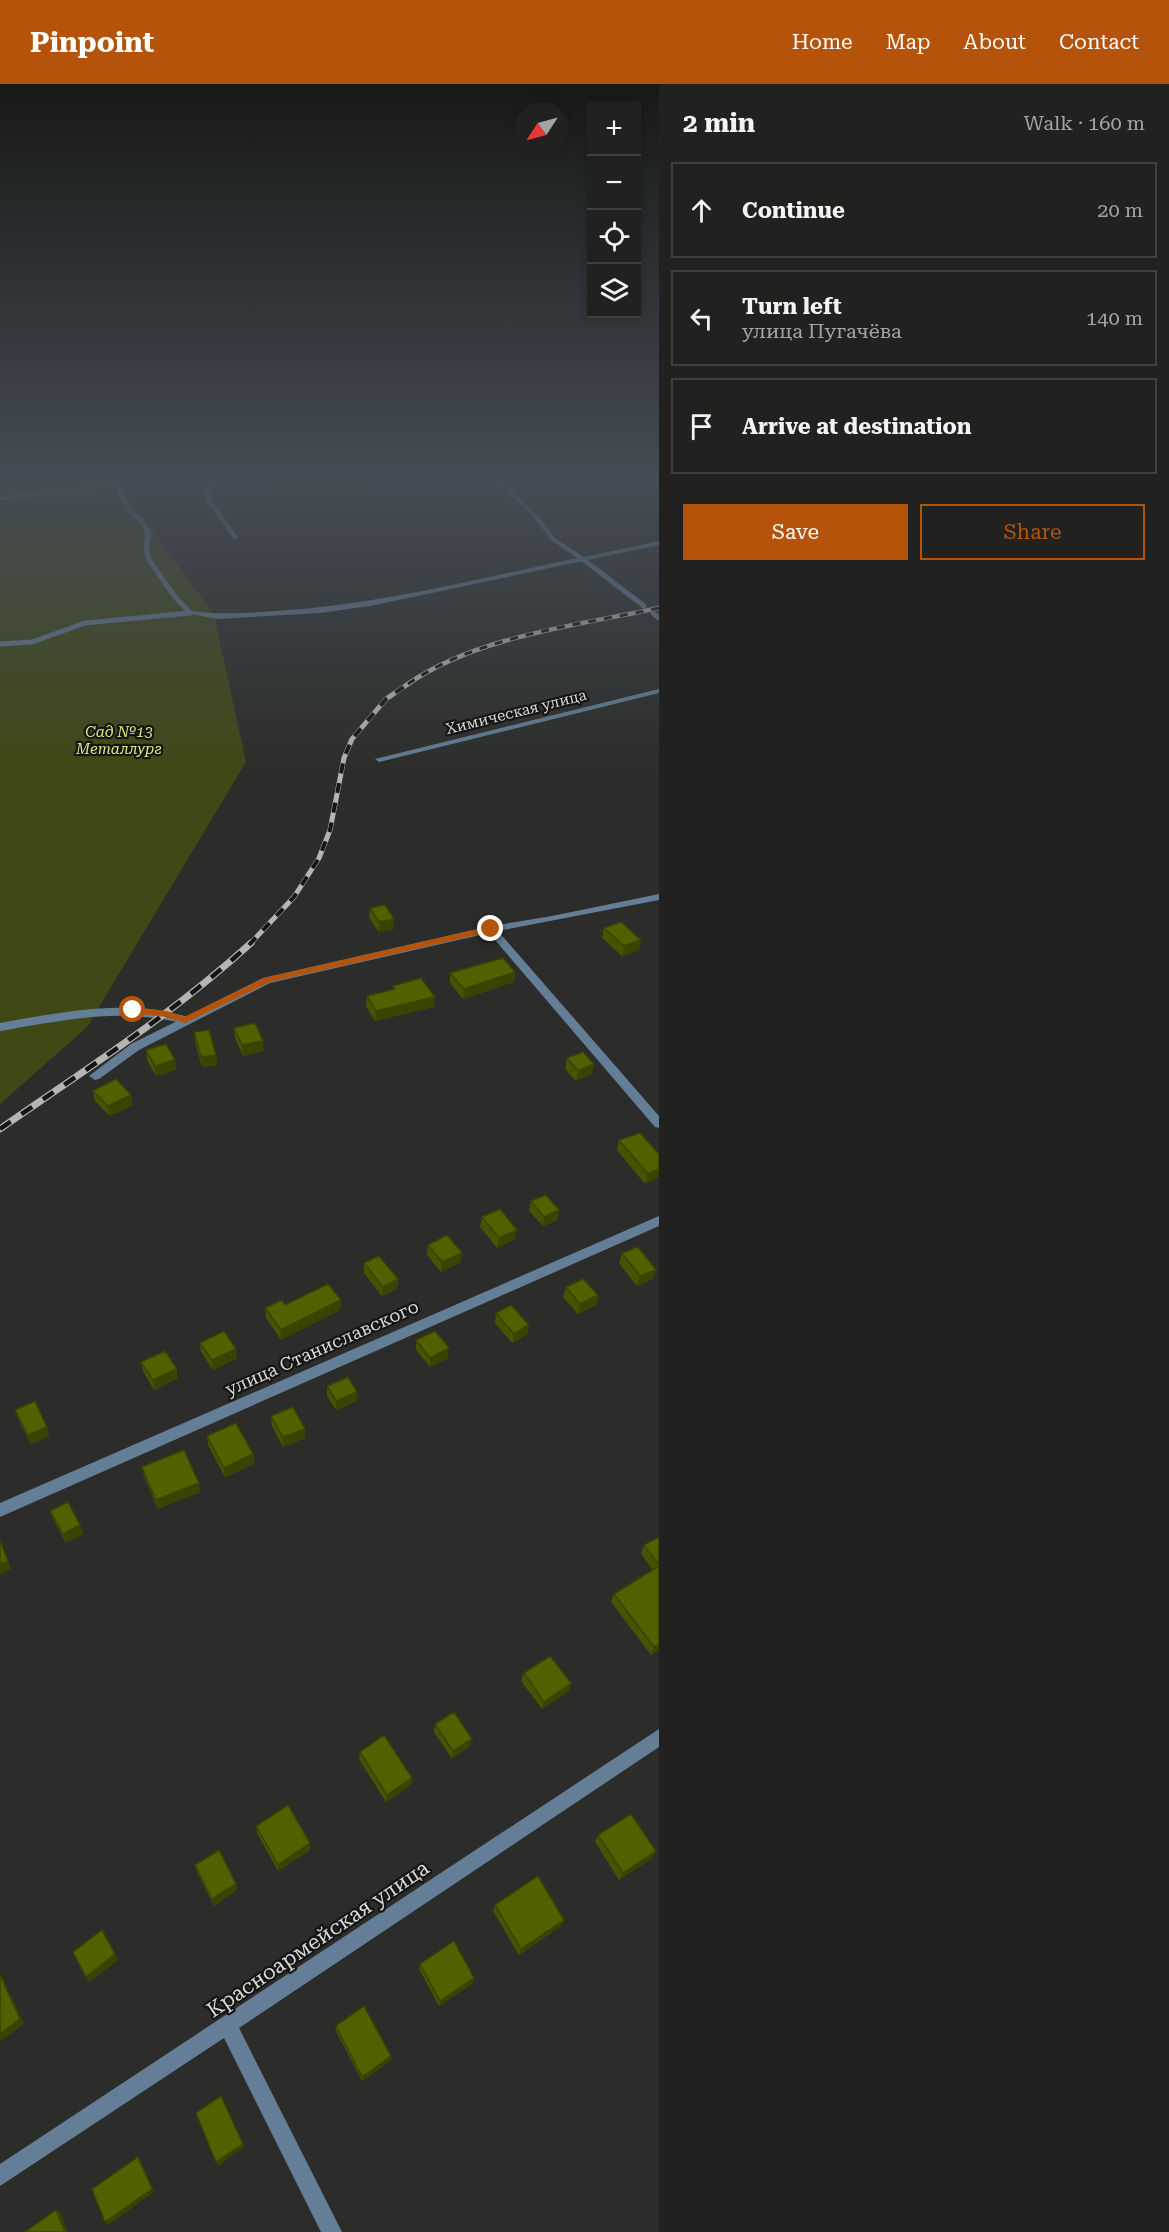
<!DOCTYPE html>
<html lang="en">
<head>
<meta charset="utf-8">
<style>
	:root { --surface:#212220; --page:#2d2f2d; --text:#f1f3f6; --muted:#a2a4a5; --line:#3e3f3e; --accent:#b45309 }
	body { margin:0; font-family:"Roboto Serif",serif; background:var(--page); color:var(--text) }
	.controls { position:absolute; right:18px; top:18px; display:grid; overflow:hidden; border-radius:0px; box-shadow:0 3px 9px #0003 }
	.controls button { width:54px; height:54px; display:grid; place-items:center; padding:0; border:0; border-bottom:2px solid var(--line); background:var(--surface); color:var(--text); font:30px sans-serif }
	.compass { position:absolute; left:515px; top:18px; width:54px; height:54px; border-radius:50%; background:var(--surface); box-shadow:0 3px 9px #0003; rotate:234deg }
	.stop { position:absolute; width:18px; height:18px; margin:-14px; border:4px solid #b45309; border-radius:50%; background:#fff }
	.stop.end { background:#b45309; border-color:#fff; box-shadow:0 2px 6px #0008 }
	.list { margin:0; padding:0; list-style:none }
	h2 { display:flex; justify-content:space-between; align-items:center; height:78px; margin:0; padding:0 24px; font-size:26px }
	h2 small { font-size:20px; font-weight:400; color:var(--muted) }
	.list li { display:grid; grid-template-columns:39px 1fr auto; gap:18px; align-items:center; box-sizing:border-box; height:96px; margin:0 12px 12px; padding:0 12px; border:2px solid var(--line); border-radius:0px }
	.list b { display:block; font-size:22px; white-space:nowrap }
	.list p { margin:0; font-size:20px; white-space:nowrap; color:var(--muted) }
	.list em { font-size:20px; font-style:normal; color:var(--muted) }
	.actions { display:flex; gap:12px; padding:18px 24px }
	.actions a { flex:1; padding:14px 0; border:2px solid var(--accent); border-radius:0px; text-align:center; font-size:21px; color:var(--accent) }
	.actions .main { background:var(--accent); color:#fff }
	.icon { flex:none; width:33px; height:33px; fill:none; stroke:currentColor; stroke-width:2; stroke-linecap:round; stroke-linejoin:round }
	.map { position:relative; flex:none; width:659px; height:2148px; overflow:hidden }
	header { display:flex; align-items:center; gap:36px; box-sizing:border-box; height:84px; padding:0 30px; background:var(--accent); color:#fff }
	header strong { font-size:28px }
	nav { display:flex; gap:33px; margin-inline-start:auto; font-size:21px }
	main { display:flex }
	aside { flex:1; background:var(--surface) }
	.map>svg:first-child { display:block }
</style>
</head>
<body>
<header>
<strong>Pinpoint</strong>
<nav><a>Home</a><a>Map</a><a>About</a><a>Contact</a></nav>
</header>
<main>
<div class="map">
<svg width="659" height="2148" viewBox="0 0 659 2148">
	<rect width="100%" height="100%" fill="#2c2d2a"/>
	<path fill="#404815" d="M0,393H114L214,531L246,678L87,943L0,1020Z"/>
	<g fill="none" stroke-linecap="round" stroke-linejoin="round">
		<path stroke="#637e96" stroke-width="5" d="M0,414L117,401L130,427L142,437L148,448L146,465L149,476L175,513L190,529
			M584,476L644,522
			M653,529L659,534
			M0,560L32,558L85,539L190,529"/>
		<path stroke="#637e96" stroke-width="8" d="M0,943C62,932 123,919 185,936"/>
		<path fill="#637e96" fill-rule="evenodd" d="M259,393L228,398L210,405L211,416L239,454L234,455L205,416L204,404L227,394Z
			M490,393H497L536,429L555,454L584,473L659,457V461L370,522L319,529L217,535L186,529L190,527C221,531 245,529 276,527C378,521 477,495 577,474L551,456L532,431Z
			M659,605V609L379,678L375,675Z
			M659,810V816L498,847L659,1032V1044L655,1043L489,849L270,899L139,966L99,995L95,996L89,992L131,960L263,894L491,842L552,832Z
			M659,1132V1142L0,1433V1419Z
			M659,1645V1663L239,1944L342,2148H321L224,1954L0,2102V2080Z"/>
		<defs>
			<path id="rail-far2" d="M408,600C477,552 579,541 659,524"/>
			<path id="rail-far1" d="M249,861L294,813L319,774L330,746L344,674L352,655L386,615L411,598"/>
			<path id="rail" d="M0,1045C86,985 173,930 251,859"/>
		</defs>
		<use href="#rail-far2" stroke="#b5b5b3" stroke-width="4.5"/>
		<use href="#rail-far1" stroke="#b5b5b3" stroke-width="5"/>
		<use href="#rail" stroke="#b5b5b3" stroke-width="7"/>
		<use href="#rail-far2" stroke="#151514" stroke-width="3" stroke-dasharray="8" stroke-linecap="butt"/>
		<use href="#rail-far1" stroke="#151514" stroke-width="4" stroke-dasharray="10" stroke-linecap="butt"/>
		<use href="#rail" stroke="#151514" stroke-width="4.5" stroke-dasharray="13" stroke-linecap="butt"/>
	</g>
	<path fill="#475300" d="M275,393H416L286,408Z
		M370,824L394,835V845L379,848L369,834Z
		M604,844L641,856L639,866L622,872L602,854Z
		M515,888L514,898L463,915L450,899V889Z
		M393,902L434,923L375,937L366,922L367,912L393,906Z
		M234,944L264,967L243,972L235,954Z
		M194,948L216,971L217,981L202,983L195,958Z
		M146,966L175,976L176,986L156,992L147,976Z
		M567,974L594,980L592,990L576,997L565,985Z
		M93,1007L133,1021L110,1032L95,1017Z
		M619,1056L659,1070L645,1100L617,1066Z
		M531,1117L559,1126L557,1136L543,1142L529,1127Z
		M482,1133L515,1155L497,1164L480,1143Z
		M428,1161L461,1178L441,1188L427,1171Z
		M622,1169L656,1186L653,1195L637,1202L619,1179Z
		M364,1179L398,1195L397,1205L382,1212L364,1189Z
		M566,1203L598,1211L596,1221L578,1230L563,1213Z
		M341,1216L340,1226L281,1256L266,1234L265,1224L285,1221Z
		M496,1229L529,1241L527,1251L512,1259L495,1239Z
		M416,1256L448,1274L430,1283L416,1266Z
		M200,1259L237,1274L213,1286L201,1268Z
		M141,1278L178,1294L154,1306L143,1287Z
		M327,1302L357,1308V1317L336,1326L327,1312Z
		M15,1326L47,1343L49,1352L31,1360L18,1335Z
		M271,1332L305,1345V1354L283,1363L272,1342Z
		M207,1352L253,1370L254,1380L225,1393L208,1361Z
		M142,1383L200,1408L158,1425L144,1392Z
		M50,1427L80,1441L83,1450L66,1459L53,1435Z
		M659,1453V1566L651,1571L611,1518L614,1510L653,1486L641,1470L644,1461Z
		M524,1589L571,1599L569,1607L542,1625L521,1597Z
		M435,1640L470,1662L452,1675L434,1648Z
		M360,1668L411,1701L386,1718L359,1675Z
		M256,1742L310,1766L278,1787L257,1749Z
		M598,1751L652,1774L619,1796L595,1758Z
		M195,1781L236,1800L237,1806L214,1822L197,1788Z
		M495,1821L561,1842L519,1871L493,1827Z
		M420,1880L473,1899L439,1922L419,1885Z
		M336,1942L391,1972L390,1977L362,1997L336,1947Z"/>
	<path fill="#3a4300" d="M344,393H416L286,408V400Z
		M394,835V845L379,848V838Z
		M641,856L639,866L622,872L624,862Z
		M515,888L514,898L463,915L464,905Z
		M435,913L434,923L375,937L376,927Z
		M263,957L264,967L243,972L242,961Z
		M216,971L217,981L202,983L201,973Z
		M175,976L176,986L156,992L155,982Z
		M594,980L592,990L576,997L578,987Z
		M131,1011L133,1021L110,1032L108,1022Z
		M659,1085V1094L645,1100L648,1090Z
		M559,1126L557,1136L543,1142L544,1133Z
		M517,1146L515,1155L497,1164L499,1154Z
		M462,1169L461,1178L441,1188L442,1178Z
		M656,1186L653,1195L637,1202L640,1192Z
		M398,1195L397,1205L382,1212L383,1203Z
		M598,1211L596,1221L578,1230L580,1220Z
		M341,1216L340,1226L281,1256V1246Z
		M529,1241L527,1251L512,1259L514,1250Z
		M449,1264L448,1274L430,1283V1274Z
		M236,1265L237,1274L213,1286L212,1276Z
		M177,1285L178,1294L154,1306L153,1296Z
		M357,1308V1317L336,1326V1317Z
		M47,1343L49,1352L31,1360L28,1351Z
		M305,1345V1354L283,1363V1353Z
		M253,1370L254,1380L225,1393L224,1384Z
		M199,1399L200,1408L158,1425L156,1416Z
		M80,1441L83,1450L66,1459L63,1450Z
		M8,1477L11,1485L0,1491V1480Z
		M659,1560V1566L651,1571L654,1563Z
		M571,1599L569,1607L542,1625L544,1618Z
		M472,1655L470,1662L452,1675L453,1667Z
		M412,1694L411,1701L386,1718L387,1711Z
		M310,1759V1766L278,1787V1781Z
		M656,1767L652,1774L619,1796L623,1789Z
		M236,1800L237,1806L214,1822L212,1815Z
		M564,1836L561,1842L519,1871L521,1865Z
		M115,1870L118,1876L89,1898L86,1893Z
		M0,1889L2,1892L24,1940L0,1958Z
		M474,1894L473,1899L439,1922L440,1917Z
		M391,1972L390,1977L362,1997V1993Z
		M243,2060L244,2063L218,2082L216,2078Z
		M138,2073L141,2077L154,2108L108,2141L105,2138Z
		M56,2126L60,2128L68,2148H65Z"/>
	<path fill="#536000" stroke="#3a4300" stroke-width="1.5" d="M281,393H344L286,400Z
		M385,821L394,835L379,838L370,824Z
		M621,838L641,856L624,862L604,844Z
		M503,874L515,888L464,905L450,889Z
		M421,894L435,913L376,927L367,912L395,905L393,902Z
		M255,939L263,957L242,961L234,944Z
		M209,946L216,971L201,973L194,948Z
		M166,960L175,976L155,982L146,966Z
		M583,968L594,980L578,987L567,974Z
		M116,995L131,1011L108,1022L93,1007Z
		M640,1049L659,1070V1085L648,1090L619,1056Z
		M546,1111L559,1126L544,1133L531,1117Z
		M500,1125L517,1146L499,1154L482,1133Z
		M447,1151L462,1169L442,1178L428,1161Z
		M638,1163L656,1186L640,1192L622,1169Z
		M379,1172L398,1195L383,1203L364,1179Z
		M583,1195L598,1211L580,1220L566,1203Z
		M328,1200L341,1216L281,1246L265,1224L282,1216L285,1221Z
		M511,1221L529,1241L514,1250L496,1229Z
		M224,1247L236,1265L212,1276L200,1259Z
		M435,1247L449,1264L430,1274L416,1256Z
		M165,1267L177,1285L153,1296L141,1278Z
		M348,1293L357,1308L336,1317L327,1302Z
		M35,1317L47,1343L28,1351L15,1326Z
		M293,1323L305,1345L283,1353L271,1332Z
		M236,1339L253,1370L224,1384L207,1352Z
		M184,1366L199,1399L156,1416L142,1383Z
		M68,1418L80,1441L63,1450L50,1427Z
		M659,1453V1481L644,1461Z
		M0,1457L8,1477L0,1480Z
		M659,1482V1560L654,1563L614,1510Z
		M550,1572L571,1599L544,1618L524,1589Z
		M454,1628L472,1655L453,1667L435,1640Z
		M384,1651L412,1694L387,1711L360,1668Z
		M288,1721L310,1759L278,1781L256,1742Z
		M631,1730L656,1767L623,1789L598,1751Z
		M219,1766L236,1800L212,1815L195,1781Z
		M538,1792L564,1836L521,1865L495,1821Z
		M102,1846L115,1870L86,1893L73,1868Z
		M454,1857L474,1894L440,1917L420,1880Z
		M0,1891L20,1935L0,1950Z
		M364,1922L391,1972L362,1993L336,1942Z
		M221,2012L243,2060L216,2078L196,2029Z
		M138,2073L152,2105L105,2138L92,2105Z
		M56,2126L65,2148H25Z"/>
	<linearGradient id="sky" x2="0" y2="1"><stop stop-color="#181917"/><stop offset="0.57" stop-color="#454c55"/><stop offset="1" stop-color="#454c55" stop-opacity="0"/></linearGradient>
	<rect width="659" height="694" fill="url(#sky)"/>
	<path fill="#b45309" d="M491,842L495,845L494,847L270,898L185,939L166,933L133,929L129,926L133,923L167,927L184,933L264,894Z"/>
	<g text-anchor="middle" stroke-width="4.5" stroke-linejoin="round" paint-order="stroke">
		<g font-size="15" fill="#d8d8d6" stroke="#151514">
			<text transform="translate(516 628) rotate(-14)" y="5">Химическая улица</text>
		</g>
		<g font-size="15" font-style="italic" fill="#d8ed80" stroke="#151514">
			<text x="119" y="653">Сад №13<tspan x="119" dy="17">Металлург</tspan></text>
		</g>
		<g font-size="18" fill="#d8d8d6" stroke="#151514">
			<text transform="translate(322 1264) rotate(-24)" y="6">улица Станиславского</text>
		</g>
		<g font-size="21" fill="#d8d8d6" stroke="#151514">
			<text transform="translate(318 1855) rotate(-34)" y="7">Красноармейская улица</text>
		</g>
	</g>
</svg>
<div class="controls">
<button>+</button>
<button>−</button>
<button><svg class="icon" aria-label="locate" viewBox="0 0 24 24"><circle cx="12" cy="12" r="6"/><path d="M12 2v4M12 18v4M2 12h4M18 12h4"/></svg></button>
<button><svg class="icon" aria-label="layers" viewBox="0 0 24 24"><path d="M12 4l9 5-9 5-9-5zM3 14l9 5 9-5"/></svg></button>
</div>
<svg class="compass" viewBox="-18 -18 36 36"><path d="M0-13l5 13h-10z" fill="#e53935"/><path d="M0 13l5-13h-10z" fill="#a2a4a5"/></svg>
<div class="stop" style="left:133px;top:926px"></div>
<div class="stop end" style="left:491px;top:845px"></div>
</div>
<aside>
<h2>2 min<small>Walk · 160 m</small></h2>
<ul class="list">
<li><svg class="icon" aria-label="ahead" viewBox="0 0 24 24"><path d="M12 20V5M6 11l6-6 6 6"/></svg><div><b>Continue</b></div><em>20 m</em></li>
<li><svg class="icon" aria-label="left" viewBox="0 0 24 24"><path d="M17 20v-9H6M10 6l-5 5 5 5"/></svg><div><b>Turn left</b><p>улица Пугачёва</p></div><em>140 m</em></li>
<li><svg class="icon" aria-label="arrive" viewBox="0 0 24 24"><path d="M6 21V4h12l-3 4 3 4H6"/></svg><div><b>Arrive at destination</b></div></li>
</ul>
<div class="actions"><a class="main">Save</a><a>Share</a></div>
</aside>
</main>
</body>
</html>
